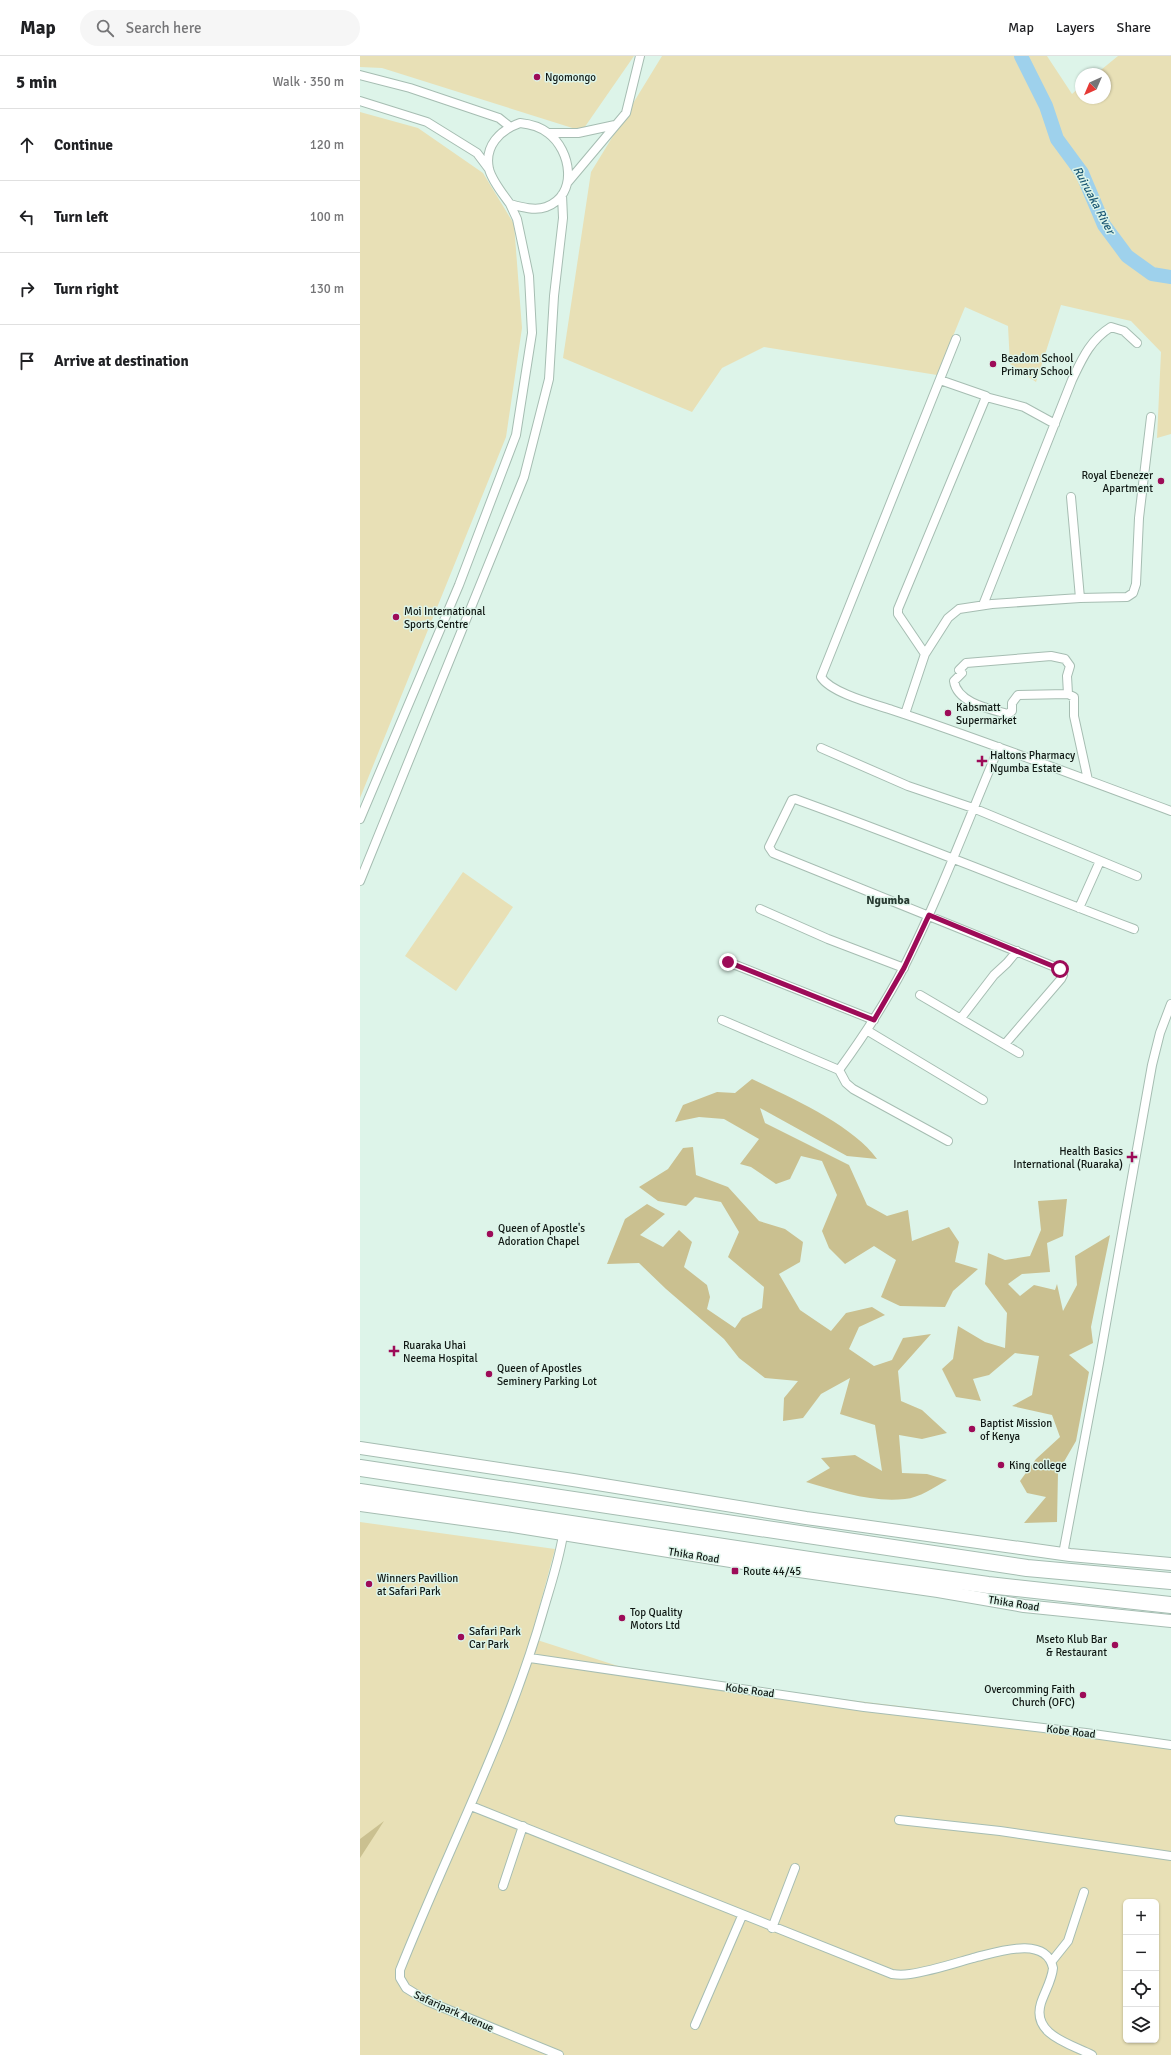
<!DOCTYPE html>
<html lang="en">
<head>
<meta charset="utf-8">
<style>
	:root { --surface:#fff; --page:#f6f6f6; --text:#202124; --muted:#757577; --line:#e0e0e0 }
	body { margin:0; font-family:Signika,sans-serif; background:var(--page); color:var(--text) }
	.controls { position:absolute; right:12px; bottom:12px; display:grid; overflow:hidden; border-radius:6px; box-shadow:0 1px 3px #0004 }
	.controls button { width:36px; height:36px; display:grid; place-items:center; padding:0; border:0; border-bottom:1px solid var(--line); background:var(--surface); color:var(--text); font:20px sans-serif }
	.compass { position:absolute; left:715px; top:12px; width:36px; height:36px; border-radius:50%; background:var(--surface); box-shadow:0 1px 3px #0004; rotate:224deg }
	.stop { position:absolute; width:12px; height:12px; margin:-9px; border:3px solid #9d0b58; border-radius:50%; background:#fff }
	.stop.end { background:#9d0b58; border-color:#fff; box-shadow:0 1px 4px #0008 }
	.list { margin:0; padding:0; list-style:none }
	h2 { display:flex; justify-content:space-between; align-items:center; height:52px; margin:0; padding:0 16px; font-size:17px }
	h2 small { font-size:13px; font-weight:400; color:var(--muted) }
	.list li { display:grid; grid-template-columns:26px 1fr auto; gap:12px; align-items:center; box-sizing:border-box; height:72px; padding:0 16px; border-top:1px solid var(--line) }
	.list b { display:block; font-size:15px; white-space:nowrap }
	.list em { font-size:13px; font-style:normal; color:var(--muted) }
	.icon { flex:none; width:22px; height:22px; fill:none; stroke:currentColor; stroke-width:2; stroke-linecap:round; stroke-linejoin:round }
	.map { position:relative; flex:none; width:811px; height:1999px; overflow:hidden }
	header { display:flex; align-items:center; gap:24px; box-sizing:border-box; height:56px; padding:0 20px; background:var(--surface); border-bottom:1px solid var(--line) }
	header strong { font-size:19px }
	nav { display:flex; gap:22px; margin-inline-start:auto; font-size:14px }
	.search { width:280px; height:36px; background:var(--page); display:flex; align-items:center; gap:10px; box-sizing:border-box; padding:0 14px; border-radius:22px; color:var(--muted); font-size:15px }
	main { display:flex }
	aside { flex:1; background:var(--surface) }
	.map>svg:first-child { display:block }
</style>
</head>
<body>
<header>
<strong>Map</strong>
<div class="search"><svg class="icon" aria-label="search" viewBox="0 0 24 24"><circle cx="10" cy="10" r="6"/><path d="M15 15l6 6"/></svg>Search here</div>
<nav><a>Map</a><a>Layers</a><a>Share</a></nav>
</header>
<main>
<aside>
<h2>5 min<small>Walk · 350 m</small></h2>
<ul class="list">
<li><svg class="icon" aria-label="ahead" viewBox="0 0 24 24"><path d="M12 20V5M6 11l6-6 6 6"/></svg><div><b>Continue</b></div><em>120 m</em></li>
<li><svg class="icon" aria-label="left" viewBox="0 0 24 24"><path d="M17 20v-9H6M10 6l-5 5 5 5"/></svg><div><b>Turn left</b></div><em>100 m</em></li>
<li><svg class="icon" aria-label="right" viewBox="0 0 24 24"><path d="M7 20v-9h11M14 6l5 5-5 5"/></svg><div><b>Turn right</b></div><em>130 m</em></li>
<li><svg class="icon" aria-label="arrive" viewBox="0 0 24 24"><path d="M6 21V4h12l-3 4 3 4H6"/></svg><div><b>Arrive at destination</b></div></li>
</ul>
</aside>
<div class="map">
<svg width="811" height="1999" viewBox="0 0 811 1999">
	<rect width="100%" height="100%" fill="#ddf4e9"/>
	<path fill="#e8e0b6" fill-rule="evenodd" d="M0,0H274L222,75L22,12L0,11Z
		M302,0H687L712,38L721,30V42H745V18H736L758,0H811V378L797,382L801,296L771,265L701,249L676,326L650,308L648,270L605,251L577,319L404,291L362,312L332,356L203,302L231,116Z
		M0,56L58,72L123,117L154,168L162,272L146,381L0,742Z
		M103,816L153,851L96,935L45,900Z
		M0,1466L195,1493L171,1582L289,1620L605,1658L811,1685V1999H0ZM766,1846H796V1984H766Z"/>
	<path fill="#cac090" d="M392,1023C430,1041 493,1069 517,1103L487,1100L400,1052L405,1067L489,1109L507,1149L527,1160L548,1154L552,1185L589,1171L599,1186L595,1206L618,1213L593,1235L585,1251L540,1250L521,1241L536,1204L514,1190L485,1208L469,1192L462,1175L477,1139L462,1105L441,1100L430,1123L416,1128L391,1111L380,1108L399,1083L364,1063L339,1061L315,1066L323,1049L357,1036L375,1037Z
		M333,1091L336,1119L368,1131L399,1165L425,1173L443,1186L440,1206L419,1218L440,1254L471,1275L486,1257L512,1251L525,1259L499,1271L489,1293L514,1310L532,1304L543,1282L571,1278L538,1315L541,1345L562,1354L587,1377L562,1383L539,1379L542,1417L567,1418L587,1424C575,1431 559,1442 545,1443C513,1447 477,1435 446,1426L470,1412L461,1402L495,1399L522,1415L515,1369L480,1358L490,1322L461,1338L443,1362L423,1365L424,1342L438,1325L405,1322L379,1302L364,1283L306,1233L279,1207L247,1208L265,1163L287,1148L305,1158L280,1179L303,1191L319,1174L332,1186L324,1211L347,1229L350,1241L347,1253L375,1272L382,1262L402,1252L404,1231L368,1201L379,1176L361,1146L335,1141L326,1150L298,1145L279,1131L308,1113L323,1092Z
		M707,1143L703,1180L687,1187L690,1216L662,1218L648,1228L660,1240L674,1229L695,1234L697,1228L703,1255L717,1229L715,1200L750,1179L731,1271L733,1287L709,1299L729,1316L716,1385L698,1416L697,1466L664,1467L686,1441L667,1437L660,1425L676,1403L700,1381L692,1359L652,1350L672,1339L679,1300L655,1297L629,1319L613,1323L621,1345L596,1341L582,1313L593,1303L598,1270L625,1286L645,1292L647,1257L625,1228L628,1197L645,1204L670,1200L681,1174L678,1145Z
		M24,1765L0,1802V1783Z"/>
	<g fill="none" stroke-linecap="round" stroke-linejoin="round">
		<path stroke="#9ed1ec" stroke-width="14" d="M661,0L686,50L697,83L722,117L744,169L767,200L792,218L811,221"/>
		<defs>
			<path id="street" d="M0,19L50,32L139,62L149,70
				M0,45L67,66L117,97L129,113
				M160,67C170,68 179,70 188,77C211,94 219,139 186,151C175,155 161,151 150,148C143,138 132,125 129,113C124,90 140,74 160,67Z
				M189,77H218L255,69
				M208,126L266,57L280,0
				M596,283L461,621C471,637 514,648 532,654C626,685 718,721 811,755
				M580,324L626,340
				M711,441L720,542
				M623,549L712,324C722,303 730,284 751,271L764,275L777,287
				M565,598L538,558V553L626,341L664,351L695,368
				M708,638L707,620L710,610L705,603L691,600L606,607L599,614L602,617L594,625C597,647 630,653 648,658L652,655V647L658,639L708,638L714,641V660L728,724
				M545,658L565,598L588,562L599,553L632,548L720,542L767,541L773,537L776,528L779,462L791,361
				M461,692L548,730L613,752L777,820
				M0,763L99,529L156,379L172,277L169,220L157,163L150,148
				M0,825L164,421L189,323L194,240L203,162L202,139
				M719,852L740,805
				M400,853L468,883L544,912
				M368,906L514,964
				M560,939L659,997
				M601,962L634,919L647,907L657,895
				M362,964L479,1014L486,1027L493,1033L588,1085
				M508,975L623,1044
				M645,988L701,923L703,919L700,913L413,797L409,791L432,744L435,743C549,784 661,830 774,873
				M479,1014C503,981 525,948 544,911C580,840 608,764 639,691
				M703,1498L739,1307L792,1009L800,977L811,948
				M170,1602L504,1651L726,1677L811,1689
				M111,1750L532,1918C538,1919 544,1919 550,1918C571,1915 592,1908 613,1902C635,1897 686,1878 693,1912C692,1924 685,1935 681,1947C671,1979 711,1988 732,1999
				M539,1764L640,1775L811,1800
				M143,1830L163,1770
				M412,1872L435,1812
				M692,1905L708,1885L724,1836
				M335,1969L382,1860
				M199,1999L67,1945L46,1932L40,1922V1914C88,1793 149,1677 184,1552C191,1528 199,1504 203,1479"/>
			<path id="secondary" d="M0,1392L213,1424L446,1462L710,1499L811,1508
				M0,1449L153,1470L377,1506L578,1535L664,1550L811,1565"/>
			<path id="highway" d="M0,1412L667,1512L811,1525
				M0,1436L476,1508L628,1529L811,1549"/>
		</defs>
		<use href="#street" stroke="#a6bdb2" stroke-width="10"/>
		<use href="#secondary" stroke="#a6bdb2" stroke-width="14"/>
		<use href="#highway" stroke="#a6bdb2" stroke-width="18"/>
		<use href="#street" stroke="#fff" stroke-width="8"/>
		<use href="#secondary" stroke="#fff" stroke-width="12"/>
		<use href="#highway" stroke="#fff" stroke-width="16"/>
	</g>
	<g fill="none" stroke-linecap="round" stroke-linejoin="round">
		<path stroke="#9d0b58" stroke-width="5" d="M368,906L514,964L544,912L569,859L700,913"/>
	</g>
	<g fill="#9d0b58" stroke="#ddf4e9" stroke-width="1.5">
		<circle cx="177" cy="21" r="4"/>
		<circle cx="633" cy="308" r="4"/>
		<circle cx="801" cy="425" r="4"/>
		<circle cx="36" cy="561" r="4"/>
		<circle cx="588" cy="657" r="4"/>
		<path d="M620 699h4v4h4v4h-4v4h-4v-4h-4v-4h4z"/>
		<path d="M770 1095h4v4h4v4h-4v4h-4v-4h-4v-4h4z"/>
		<circle cx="130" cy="1178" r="4"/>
		<path d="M32 1289h4v4h4v4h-4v4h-4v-4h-4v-4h4z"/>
		<circle cx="129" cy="1318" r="4"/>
		<circle cx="612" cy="1373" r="4"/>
		<circle cx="641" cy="1409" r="4"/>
		<rect x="371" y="1511" width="8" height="8" rx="2"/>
		<circle cx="9" cy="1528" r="4"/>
		<circle cx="262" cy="1562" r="4"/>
		<circle cx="101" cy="1581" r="4"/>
		<circle cx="755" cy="1589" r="4"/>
		<circle cx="723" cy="1639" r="4"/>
	</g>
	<g text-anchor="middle" stroke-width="3" stroke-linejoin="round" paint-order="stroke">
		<g font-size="11" fill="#101814" stroke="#ddf4e9" text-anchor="start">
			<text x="185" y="25">Ngomongo</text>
			<text x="641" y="306">Beadom School<tspan x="641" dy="13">Primary School</tspan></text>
			<text x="793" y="423" text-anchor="end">Royal Ebenezer<tspan x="793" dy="13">Apartment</tspan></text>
			<text x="44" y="559">Moi International<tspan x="44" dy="13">Sports Centre</tspan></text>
			<text x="596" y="655">Kabsmatt<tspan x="596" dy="13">Supermarket</tspan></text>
			<text x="630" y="703">Haltons Pharmacy<tspan x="630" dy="13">Ngumba Estate</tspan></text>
			<text x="763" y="1099" text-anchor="end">Health Basics<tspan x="763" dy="13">International (Ruaraka)</tspan></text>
			<text x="138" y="1176">Queen of Apostle's<tspan x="138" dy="13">Adoration Chapel</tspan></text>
			<text x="43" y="1293">Ruaraka Uhai<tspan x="43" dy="13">Neema Hospital</tspan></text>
			<text x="137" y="1316">Queen of Apostles<tspan x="137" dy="13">Seminery Parking Lot</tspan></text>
			<text x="620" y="1371">Baptist Mission<tspan x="620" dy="13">of Kenya</tspan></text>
			<text x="649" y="1413">King college</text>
			<text x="383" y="1519">Route 44/45</text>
			<text x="17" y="1526">Winners Pavillion<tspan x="17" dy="13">at Safari Park</tspan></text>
			<text x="270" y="1560">Top Quality<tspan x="270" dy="13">Motors Ltd</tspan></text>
			<text x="109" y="1579">Safari Park<tspan x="109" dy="13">Car Park</tspan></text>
			<text x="747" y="1587" text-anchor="end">Mseto Klub Bar<tspan x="747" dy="13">&amp; Restaurant</tspan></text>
			<text x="715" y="1637" text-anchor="end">Overcomming Faith<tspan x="715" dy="13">Church (OFC)</tspan></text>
		</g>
		<g font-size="11" fill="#101814" stroke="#ddf4e9">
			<text transform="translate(334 1499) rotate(9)" y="4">Thika Road</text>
			<text transform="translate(654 1547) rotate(9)" y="4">Thika Road</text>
			<text transform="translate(390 1634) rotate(8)" y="4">Kobe Road</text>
			<text transform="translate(711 1675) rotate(7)" y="4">Kobe Road</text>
			<text transform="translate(94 1955) rotate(24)" y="4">Safaripark Avenue</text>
		</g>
		<g font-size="12" font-style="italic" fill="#1c5975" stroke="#ddf4e9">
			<text transform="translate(734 144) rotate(62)" y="4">Ruiruaka River</text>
		</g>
		<g font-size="12" font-weight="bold" fill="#283b32" stroke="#ddf4e9">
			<text x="528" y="848">Ngumba</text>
		</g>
	</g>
</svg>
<div class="controls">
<button>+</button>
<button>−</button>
<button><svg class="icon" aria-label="locate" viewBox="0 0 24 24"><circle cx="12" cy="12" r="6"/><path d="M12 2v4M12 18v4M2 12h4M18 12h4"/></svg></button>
<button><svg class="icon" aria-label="layers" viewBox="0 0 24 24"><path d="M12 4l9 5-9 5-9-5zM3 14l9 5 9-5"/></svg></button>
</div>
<svg class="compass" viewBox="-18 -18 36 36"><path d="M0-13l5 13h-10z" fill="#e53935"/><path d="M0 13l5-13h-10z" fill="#757577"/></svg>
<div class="stop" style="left:700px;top:913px"></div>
<div class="stop end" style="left:368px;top:906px"></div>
</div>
</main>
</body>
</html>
